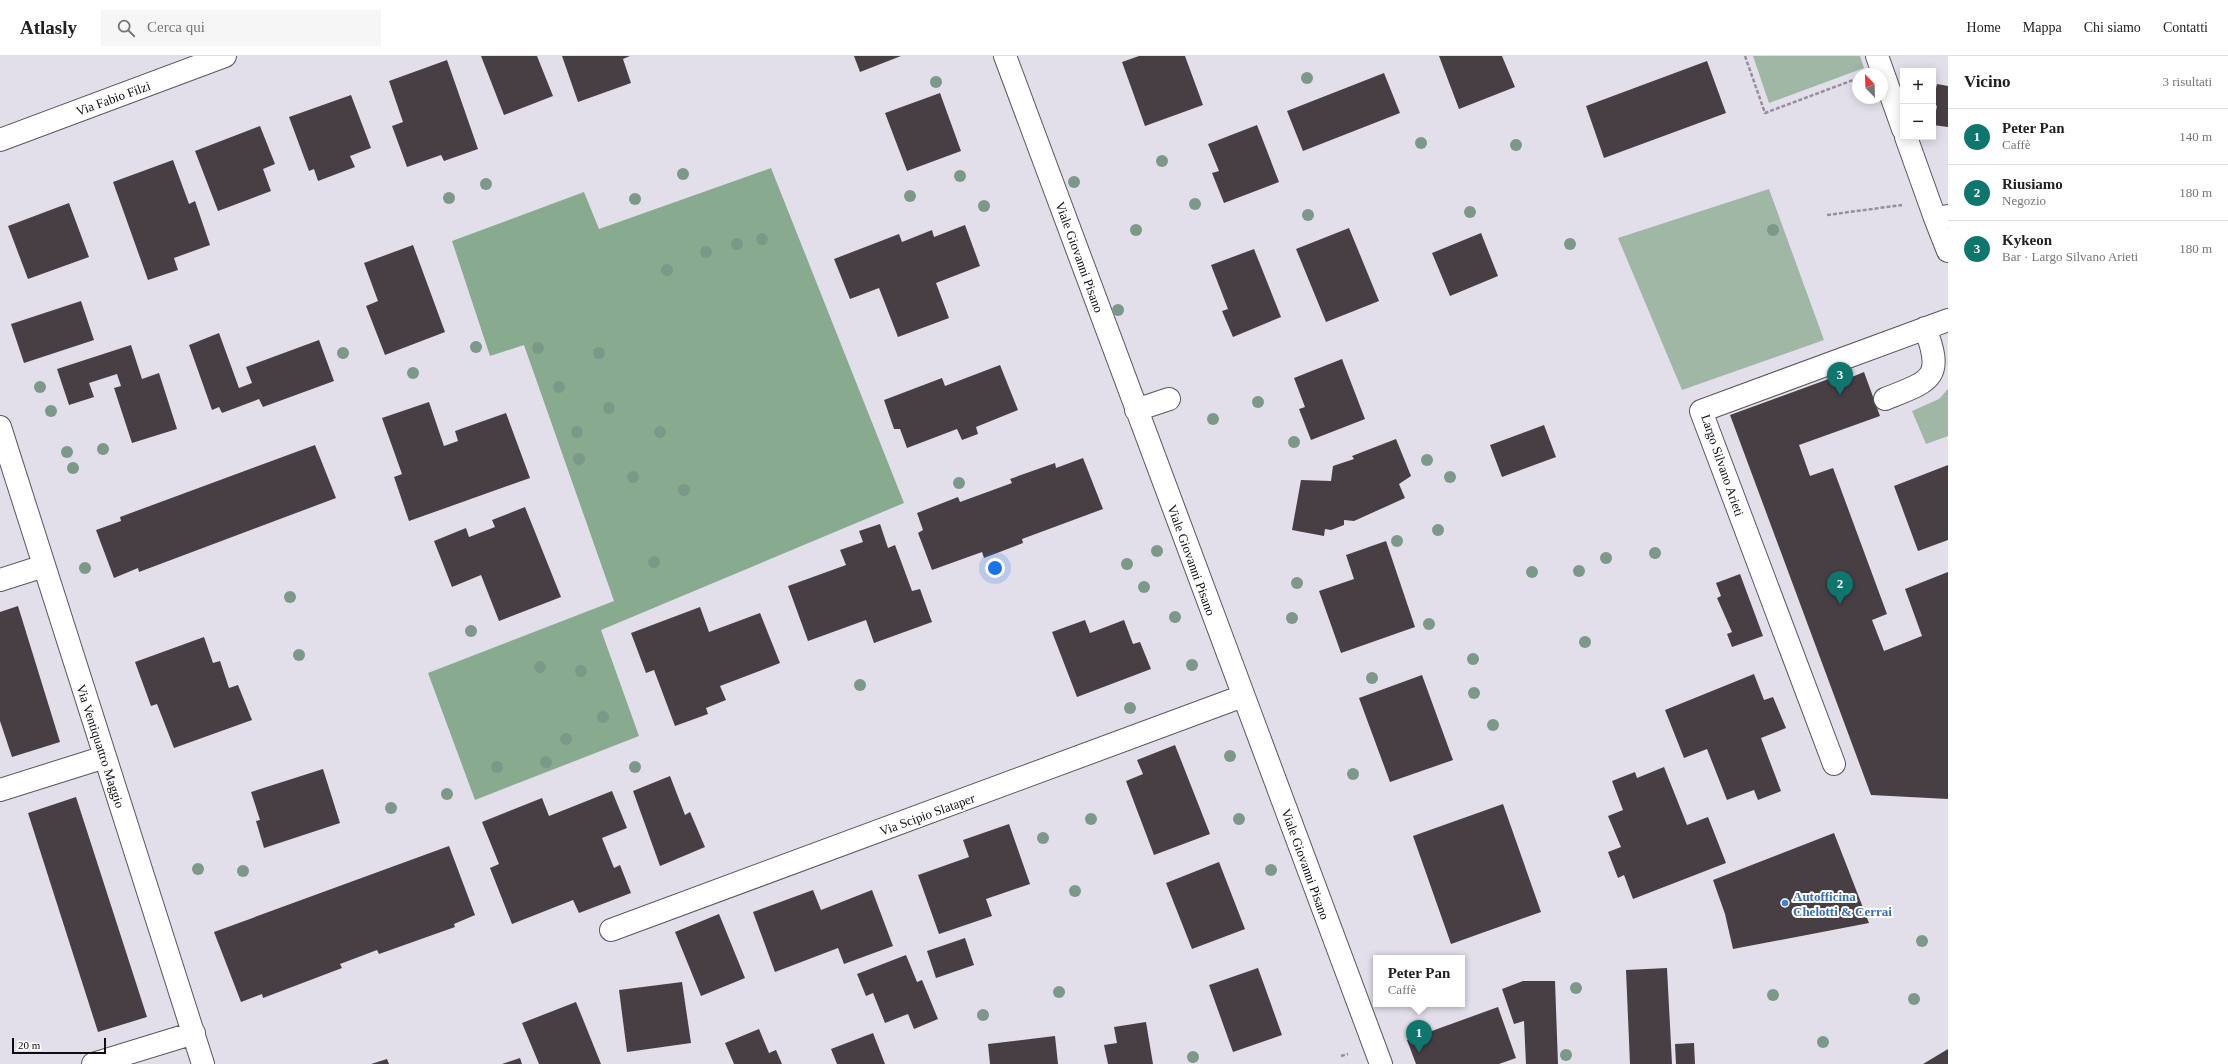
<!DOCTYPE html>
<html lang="it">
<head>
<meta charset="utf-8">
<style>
	:root { --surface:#fff; --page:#f6f6f6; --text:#202124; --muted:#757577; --line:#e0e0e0; --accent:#0f766e }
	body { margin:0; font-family:"Times New Roman",serif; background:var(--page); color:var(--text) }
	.controls { position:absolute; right:12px; top:12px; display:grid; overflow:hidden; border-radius:0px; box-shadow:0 2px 10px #0003 }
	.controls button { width:36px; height:36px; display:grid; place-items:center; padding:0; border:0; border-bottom:1px solid var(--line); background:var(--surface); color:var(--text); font:20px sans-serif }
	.compass { position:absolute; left:1852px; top:12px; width:36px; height:36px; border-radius:50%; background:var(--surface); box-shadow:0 2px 10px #0003; rotate:337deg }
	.scale { position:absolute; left:12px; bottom:10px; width:94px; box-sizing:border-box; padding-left:4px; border:2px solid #0e0c10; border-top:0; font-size:11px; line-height:14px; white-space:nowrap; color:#0e0c10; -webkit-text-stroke:3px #fff; paint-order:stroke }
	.you { position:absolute; left:995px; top:512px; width:14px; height:14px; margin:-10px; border:3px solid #fff; border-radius:50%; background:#1a73e8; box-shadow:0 0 0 6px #1a73e833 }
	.badge { display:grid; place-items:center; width:26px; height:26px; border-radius:50%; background:var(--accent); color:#fff; font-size:13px; font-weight:700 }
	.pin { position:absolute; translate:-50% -33px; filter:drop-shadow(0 1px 2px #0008) }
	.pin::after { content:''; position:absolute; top:21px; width:14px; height:12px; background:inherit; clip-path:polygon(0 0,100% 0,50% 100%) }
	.popup { position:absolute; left:1373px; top:899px; width:92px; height:52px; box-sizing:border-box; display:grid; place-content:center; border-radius:0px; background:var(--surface); filter:drop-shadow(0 1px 3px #0005); font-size:13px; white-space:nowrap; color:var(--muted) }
	.popup b { font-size:15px; color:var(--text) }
	.popup::after { content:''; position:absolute; left:50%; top:100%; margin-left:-8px; border:8px solid transparent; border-top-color:var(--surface) }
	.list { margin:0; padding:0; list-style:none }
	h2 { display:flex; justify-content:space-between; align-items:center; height:52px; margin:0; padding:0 16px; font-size:17px }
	h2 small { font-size:13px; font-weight:400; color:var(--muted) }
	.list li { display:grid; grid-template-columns:26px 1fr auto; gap:12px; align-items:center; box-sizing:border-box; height:56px; padding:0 16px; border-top:1px solid var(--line) }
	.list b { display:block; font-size:15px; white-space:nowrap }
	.list p { margin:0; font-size:13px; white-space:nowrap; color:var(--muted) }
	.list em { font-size:13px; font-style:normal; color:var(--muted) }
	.icon { flex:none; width:22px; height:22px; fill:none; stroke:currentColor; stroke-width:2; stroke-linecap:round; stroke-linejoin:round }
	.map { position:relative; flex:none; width:1948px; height:1008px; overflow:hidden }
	header { display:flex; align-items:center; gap:24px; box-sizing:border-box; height:56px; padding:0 20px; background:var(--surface); border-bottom:1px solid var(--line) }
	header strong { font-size:19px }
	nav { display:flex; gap:22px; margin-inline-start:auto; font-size:14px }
	.search { width:280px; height:36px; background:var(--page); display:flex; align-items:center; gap:10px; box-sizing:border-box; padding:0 14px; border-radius:0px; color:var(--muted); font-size:15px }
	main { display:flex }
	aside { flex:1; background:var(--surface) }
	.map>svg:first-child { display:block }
</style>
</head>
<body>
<header>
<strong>Atlasly</strong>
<div class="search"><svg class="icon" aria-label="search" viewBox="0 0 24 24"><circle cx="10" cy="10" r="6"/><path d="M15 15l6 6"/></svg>Cerca qui</div>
<nav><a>Home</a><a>Mappa</a><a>Chi siamo</a><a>Contatti</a></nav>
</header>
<main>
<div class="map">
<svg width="1948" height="1008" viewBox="0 0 1948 1008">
	<rect width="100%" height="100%" fill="#e3dfea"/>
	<path fill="#9fb7a4" d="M1753,0H1860L1864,12L1769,47Z
		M1769,133L1824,284L1682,334L1618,182Z
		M1948,333V380L1926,388L1912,355L1939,343Z"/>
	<path fill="#88ab90" d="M771,112L904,447L601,574L639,680L475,744L428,617L614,545L524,289L490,300L452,185L584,136L599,173Z"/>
	<path fill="#483f45" d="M481,0H537L553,40L504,59Z
		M562,0H630L623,3L631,27L578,46Z
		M854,0H901L860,16Z
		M1139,0H1185L1203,49L1145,70L1122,6Z
		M1439,0H1502L1515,31L1459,53Z
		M447,4L478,93L444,105L441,99L407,111L392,70L403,66L389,25Z
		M1707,5L1726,57L1604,102L1586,50Z
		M1384,17L1400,57L1303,95L1287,55Z
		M1937,28L1948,30V71L1933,69L1937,50L1933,48V45Z
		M940,37L961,95L907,115L885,57Z
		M351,39L371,92L350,100L355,111L318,125L314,113L309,115L289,61Z
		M1257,69L1279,126L1224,147L1212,117L1219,115L1208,88Z
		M260,70L275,108L263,113L271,135L218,155L195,95Z
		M173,104L189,148L195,145L210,189L174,202L178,214L148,224L113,126Z
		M69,147L89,201L28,223L8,170Z
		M965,169L980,210L936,227L949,262L898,281L879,232L850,243L834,203L899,178L902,186L932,174L934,181Z
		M1349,172L1379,245L1326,266L1296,193Z
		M1481,177L1498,220L1450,240L1432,197Z
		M413,189L445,276L385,299L366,250L378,245L364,207Z
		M1254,193L1281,261L1233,281L1222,255L1228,253L1211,209Z
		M81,245L94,284L24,307L11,268Z
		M219,277L239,332L252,327L246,311L319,284L334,325L263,351L259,343L222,357L219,351L212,354L189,289Z
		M131,289L142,323L159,317L177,373L132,387L114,332L121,330L117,318L89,327L94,341L69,349L57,313Z
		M1342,303L1365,363L1311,384L1299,353L1305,351L1294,322Z
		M1000,309L1018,354L976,371L978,378L962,384L957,373L907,392L900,373H894L884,344L942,322L945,330Z
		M1864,316L1880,360L1799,389L1810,420L1833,412L1887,558L1872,564L1884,595L1922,580L1905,533L1948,516V743L1871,739L1730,359L1845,317L1847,323Z
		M429,346L444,390L458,385L455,375L506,357L530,422L409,465L394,421L402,418L382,362Z
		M1544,369L1556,401L1502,421L1490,389Z
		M1396,383L1411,420L1399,428L1405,442L1354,465L1344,464V469L1331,474L1325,473L1324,480L1292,474L1301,424L1331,425L1333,410L1354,403L1352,400Z
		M315,389L336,442L139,516L138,512L114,522L96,474L121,465L120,461Z
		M1083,402L1103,453L1022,483L1023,487L984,502L982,496L932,514L918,477L923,474L917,457L958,441L960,446L1012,427L1010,423L1055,407L1056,412Z
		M1948,409V484L1918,495L1894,430Z
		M525,451L561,541L499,565L481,519L452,531L434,485L466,472L469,481L495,471L492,464Z
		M880,468L888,492L895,489L912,535L920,533L932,566L874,587L866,564L808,585L788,530L846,509L840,494L863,486L859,475Z
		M1386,485L1415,571L1341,597L1319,535L1354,523L1346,499Z
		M1740,518L1763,580L1732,591L1727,578L1732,576L1717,542L1721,540L1716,527Z
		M18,550L60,686L12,701L0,665V556Z
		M700,551L709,576L760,557L780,607L720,630L726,644L706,652L708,658L675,670L654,614L646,617L631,577Z
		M1085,564L1090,577L1124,564L1133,588L1140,586L1151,613L1077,641L1052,576Z
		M204,581L213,607L220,605L229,632L238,629L252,664L174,692L157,648L151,650L135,606Z
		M1754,618L1764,644L1773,641L1786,672L1761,682L1781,735L1758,744L1754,734L1727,744L1707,693L1684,702L1665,654Z
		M1422,619L1453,704L1390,726L1359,642Z
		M1175,689L1210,778L1154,799L1126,725L1143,718L1137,704Z
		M1664,711L1687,769L1708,761L1726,807L1633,843L1624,819L1618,822L1608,796L1621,791L1608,760L1623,754L1612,725L1635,716L1637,722Z
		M323,713L340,767L264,792L256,765L260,764L251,736Z
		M670,720L685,759L690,756L705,791L660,810L633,735Z
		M612,735L627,772L602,782L614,812L620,809L631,837L579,857L573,844L512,868L490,812L499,808L482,766L542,742L549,760Z
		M76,741L147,961L98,976L28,757Z
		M1503,748L1541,856L1451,888L1413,780Z
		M1009,768L1030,828L986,843L992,860L939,878L918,819L969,801L963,784Z
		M1834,777L1869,867L1733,893L1725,858L1713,824Z
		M449,790L475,859L454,868L455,871L379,898L377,894L340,908L342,912L263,942L262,938L241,946L214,876Z
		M1219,806L1245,873L1192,893L1166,827Z
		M813,834L821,854L872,834L893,890L844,908L838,892L775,916L753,856Z
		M719,858L745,922L701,940L675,876Z
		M965,882L974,909L936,922L927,895Z
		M906,899L917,926L922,924L938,963L914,973L908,958L885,967L873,937L866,940L857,918Z
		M1258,912L1282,979L1233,996L1209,929Z
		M1667,912L1672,1008H1630L1626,914Z
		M1523,925H1555L1558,1008H1526L1524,965L1514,968L1502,933Z
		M682,926L691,987L627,996L619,934Z
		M576,946L601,1008H539L522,967Z
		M1498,951L1516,1002L1499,1008H1416L1407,984Z
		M1146,966L1153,1008H1108L1104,989L1117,987L1114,971Z
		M759,973L769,997L776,994L782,1008H734L725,987Z
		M873,977L885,1008H837L831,993Z
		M1055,980L1058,1008H990L988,988Z
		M1694,987L1695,1008H1676L1675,988Z
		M1948,993V1008H1923Z
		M520,1002L522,1008H502Z
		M387,1003L389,1008H371Z"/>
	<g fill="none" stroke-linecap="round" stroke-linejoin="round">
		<defs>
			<path id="minor" d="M1005,0L1381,1008
				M1877,0L1903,73
				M1906,81L1935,162
				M0,84L225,0
				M1948,160L1935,162L1948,195
				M1885,343C1930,325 1945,323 1925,272
				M1136,354L1169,343
				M0,371L203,1008
				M0,524L44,510
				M1834,708L1701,355L1948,264
				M0,734L105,701
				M611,874L1243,640
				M93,1008L194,977"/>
		</defs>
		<use href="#minor" stroke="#5a5660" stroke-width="24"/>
		<path stroke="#939098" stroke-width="2.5" stroke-dasharray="4 2" stroke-linecap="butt" d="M1745,0L1765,57L1856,23
			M1827,159L1902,149
			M1341,1000L1348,998"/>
		<use href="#minor" stroke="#fff" stroke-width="22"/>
	</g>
	<g fill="#7b9888">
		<circle cx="1307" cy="22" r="6"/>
		<circle cx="936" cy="26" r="6"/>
		<circle cx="1421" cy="87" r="6"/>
		<circle cx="1516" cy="89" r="6"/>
		<circle cx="1162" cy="105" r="6"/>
		<circle cx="683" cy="118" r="6"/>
		<circle cx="960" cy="120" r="6"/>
		<circle cx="1074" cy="126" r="6"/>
		<circle cx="486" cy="128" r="6"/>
		<circle cx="910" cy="140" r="6"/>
		<circle cx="449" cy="142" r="6"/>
		<circle cx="635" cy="143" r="6"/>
		<circle cx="1195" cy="148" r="6"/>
		<circle cx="984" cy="150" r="6"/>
		<circle cx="1470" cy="156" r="6"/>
		<circle cx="1308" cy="159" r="6"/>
		<circle cx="1136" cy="174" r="6"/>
		<circle cx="1773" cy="174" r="6"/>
		<circle cx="762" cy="183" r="6"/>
		<circle cx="737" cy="188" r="6"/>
		<circle cx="1570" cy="188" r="6"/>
		<circle cx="706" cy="196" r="6"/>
		<circle cx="667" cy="214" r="6"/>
		<circle cx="1118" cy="254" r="6"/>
		<circle cx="476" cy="291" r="6"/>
		<circle cx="538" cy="292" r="6"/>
		<circle cx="343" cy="297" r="6"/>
		<circle cx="599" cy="297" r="6"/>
		<circle cx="413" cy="317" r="6"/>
		<circle cx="40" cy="331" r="6"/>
		<circle cx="559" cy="331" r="6"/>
		<circle cx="1258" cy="346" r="6"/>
		<circle cx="609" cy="352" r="6"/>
		<circle cx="51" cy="355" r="6"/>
		<circle cx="1213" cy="363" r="6"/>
		<circle cx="577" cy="376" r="6"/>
		<circle cx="660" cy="376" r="6"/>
		<circle cx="1294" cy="386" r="6"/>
		<circle cx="103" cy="393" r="6"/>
		<circle cx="67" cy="396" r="6"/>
		<circle cx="579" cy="403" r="6"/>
		<circle cx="1427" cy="404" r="6"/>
		<circle cx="73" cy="412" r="6"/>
		<circle cx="633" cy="421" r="6"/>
		<circle cx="1450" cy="421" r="6"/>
		<circle cx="959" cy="427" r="6"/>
		<circle cx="684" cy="434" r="6"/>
		<circle cx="1438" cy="474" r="6"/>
		<circle cx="1397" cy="485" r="6"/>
		<circle cx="1157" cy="495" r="6"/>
		<circle cx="1655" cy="497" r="6"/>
		<circle cx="1606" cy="502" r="6"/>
		<circle cx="654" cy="506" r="6"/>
		<circle cx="1127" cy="508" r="6"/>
		<circle cx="85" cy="512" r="6"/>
		<circle cx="1579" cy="515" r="6"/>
		<circle cx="1532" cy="516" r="6"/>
		<circle cx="1297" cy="527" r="6"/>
		<circle cx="1144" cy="531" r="6"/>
		<circle cx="290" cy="541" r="6"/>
		<circle cx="1175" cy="561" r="6"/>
		<circle cx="1292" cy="562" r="6"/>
		<circle cx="1429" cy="568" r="6"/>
		<circle cx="471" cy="575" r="6"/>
		<circle cx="1585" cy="586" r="6"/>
		<circle cx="299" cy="599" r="6"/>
		<circle cx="1473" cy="603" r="6"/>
		<circle cx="1192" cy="609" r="6"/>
		<circle cx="540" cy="611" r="6"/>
		<circle cx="581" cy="615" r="6"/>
		<circle cx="1372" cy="622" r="6"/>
		<circle cx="860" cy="629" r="6"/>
		<circle cx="1474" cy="637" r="6"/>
		<circle cx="1130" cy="652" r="6"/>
		<circle cx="603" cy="661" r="6"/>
		<circle cx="1493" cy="669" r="6"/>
		<circle cx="566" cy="683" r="6"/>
		<circle cx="1230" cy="700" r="6"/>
		<circle cx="546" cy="706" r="6"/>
		<circle cx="497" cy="711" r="6"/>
		<circle cx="635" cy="711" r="6"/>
		<circle cx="1353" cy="718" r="6"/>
		<circle cx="447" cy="738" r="6"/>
		<circle cx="391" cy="752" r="6"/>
		<circle cx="1091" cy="763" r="6"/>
		<circle cx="1239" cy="763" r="6"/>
		<circle cx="1043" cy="782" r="6"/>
		<circle cx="198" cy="813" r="6"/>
		<circle cx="1271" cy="814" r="6"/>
		<circle cx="243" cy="815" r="6"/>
		<circle cx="1075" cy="835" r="6"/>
		<circle cx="1922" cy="885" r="6"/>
		<circle cx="1576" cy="932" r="6"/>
		<circle cx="1059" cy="936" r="6"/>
		<circle cx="1773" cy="939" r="6"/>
		<circle cx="1914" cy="943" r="6"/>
		<circle cx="983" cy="959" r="6"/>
		<circle cx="1823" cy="986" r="6"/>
		<circle cx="1566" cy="999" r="6"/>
		<circle cx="1193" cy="1001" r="6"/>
	</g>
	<circle fill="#3f7fe0" stroke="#fff" stroke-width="1.5" cx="1785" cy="847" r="4"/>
	<g text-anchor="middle" stroke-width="4" stroke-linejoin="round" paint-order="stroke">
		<g font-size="13" fill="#0e0c10" stroke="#fff">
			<text transform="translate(113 42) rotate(-20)" y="5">Via Fabio Filzi</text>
			<text transform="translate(1080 201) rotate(70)" y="5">Viale Giovanni Pisano</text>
			<text transform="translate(1723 409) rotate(71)" y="5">Largo Silvano Arieti</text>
			<text transform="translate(1192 504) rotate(70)" y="5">Viale Giovanni Pisano</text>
			<text transform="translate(101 690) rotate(72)" y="5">Via Ventiquattro Maggio</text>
			<text transform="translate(927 758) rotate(-20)" y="5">Via Scipio Slataper</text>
			<text transform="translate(1306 808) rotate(70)" y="5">Viale Giovanni Pisano</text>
		</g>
		<g font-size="13" font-weight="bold" fill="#366cbe" stroke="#fff" text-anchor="start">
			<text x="1793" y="845">Autofficina<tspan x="1793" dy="15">Chelotti &amp; Cerrai</tspan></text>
		</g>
	</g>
</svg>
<div class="controls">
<button>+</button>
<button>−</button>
</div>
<svg class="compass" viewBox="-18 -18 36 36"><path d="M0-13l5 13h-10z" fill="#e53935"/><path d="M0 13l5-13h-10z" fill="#757577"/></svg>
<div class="scale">20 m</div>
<div class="you"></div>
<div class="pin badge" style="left:1419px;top:997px">1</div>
<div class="popup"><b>Peter Pan</b>Caffè</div>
<div class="pin badge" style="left:1840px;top:548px">2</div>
<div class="pin badge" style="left:1840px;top:339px">3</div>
</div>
<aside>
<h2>Vicino<small>3 risultati</small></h2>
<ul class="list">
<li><span class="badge">1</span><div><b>Peter Pan</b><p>Caffè</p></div><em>140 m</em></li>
<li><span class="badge">2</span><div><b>Riusiamo</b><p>Negozio</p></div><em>180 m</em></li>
<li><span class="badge">3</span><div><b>Kykeon</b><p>Bar · Largo Silvano Arieti</p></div><em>180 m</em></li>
</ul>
</aside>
</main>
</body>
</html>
